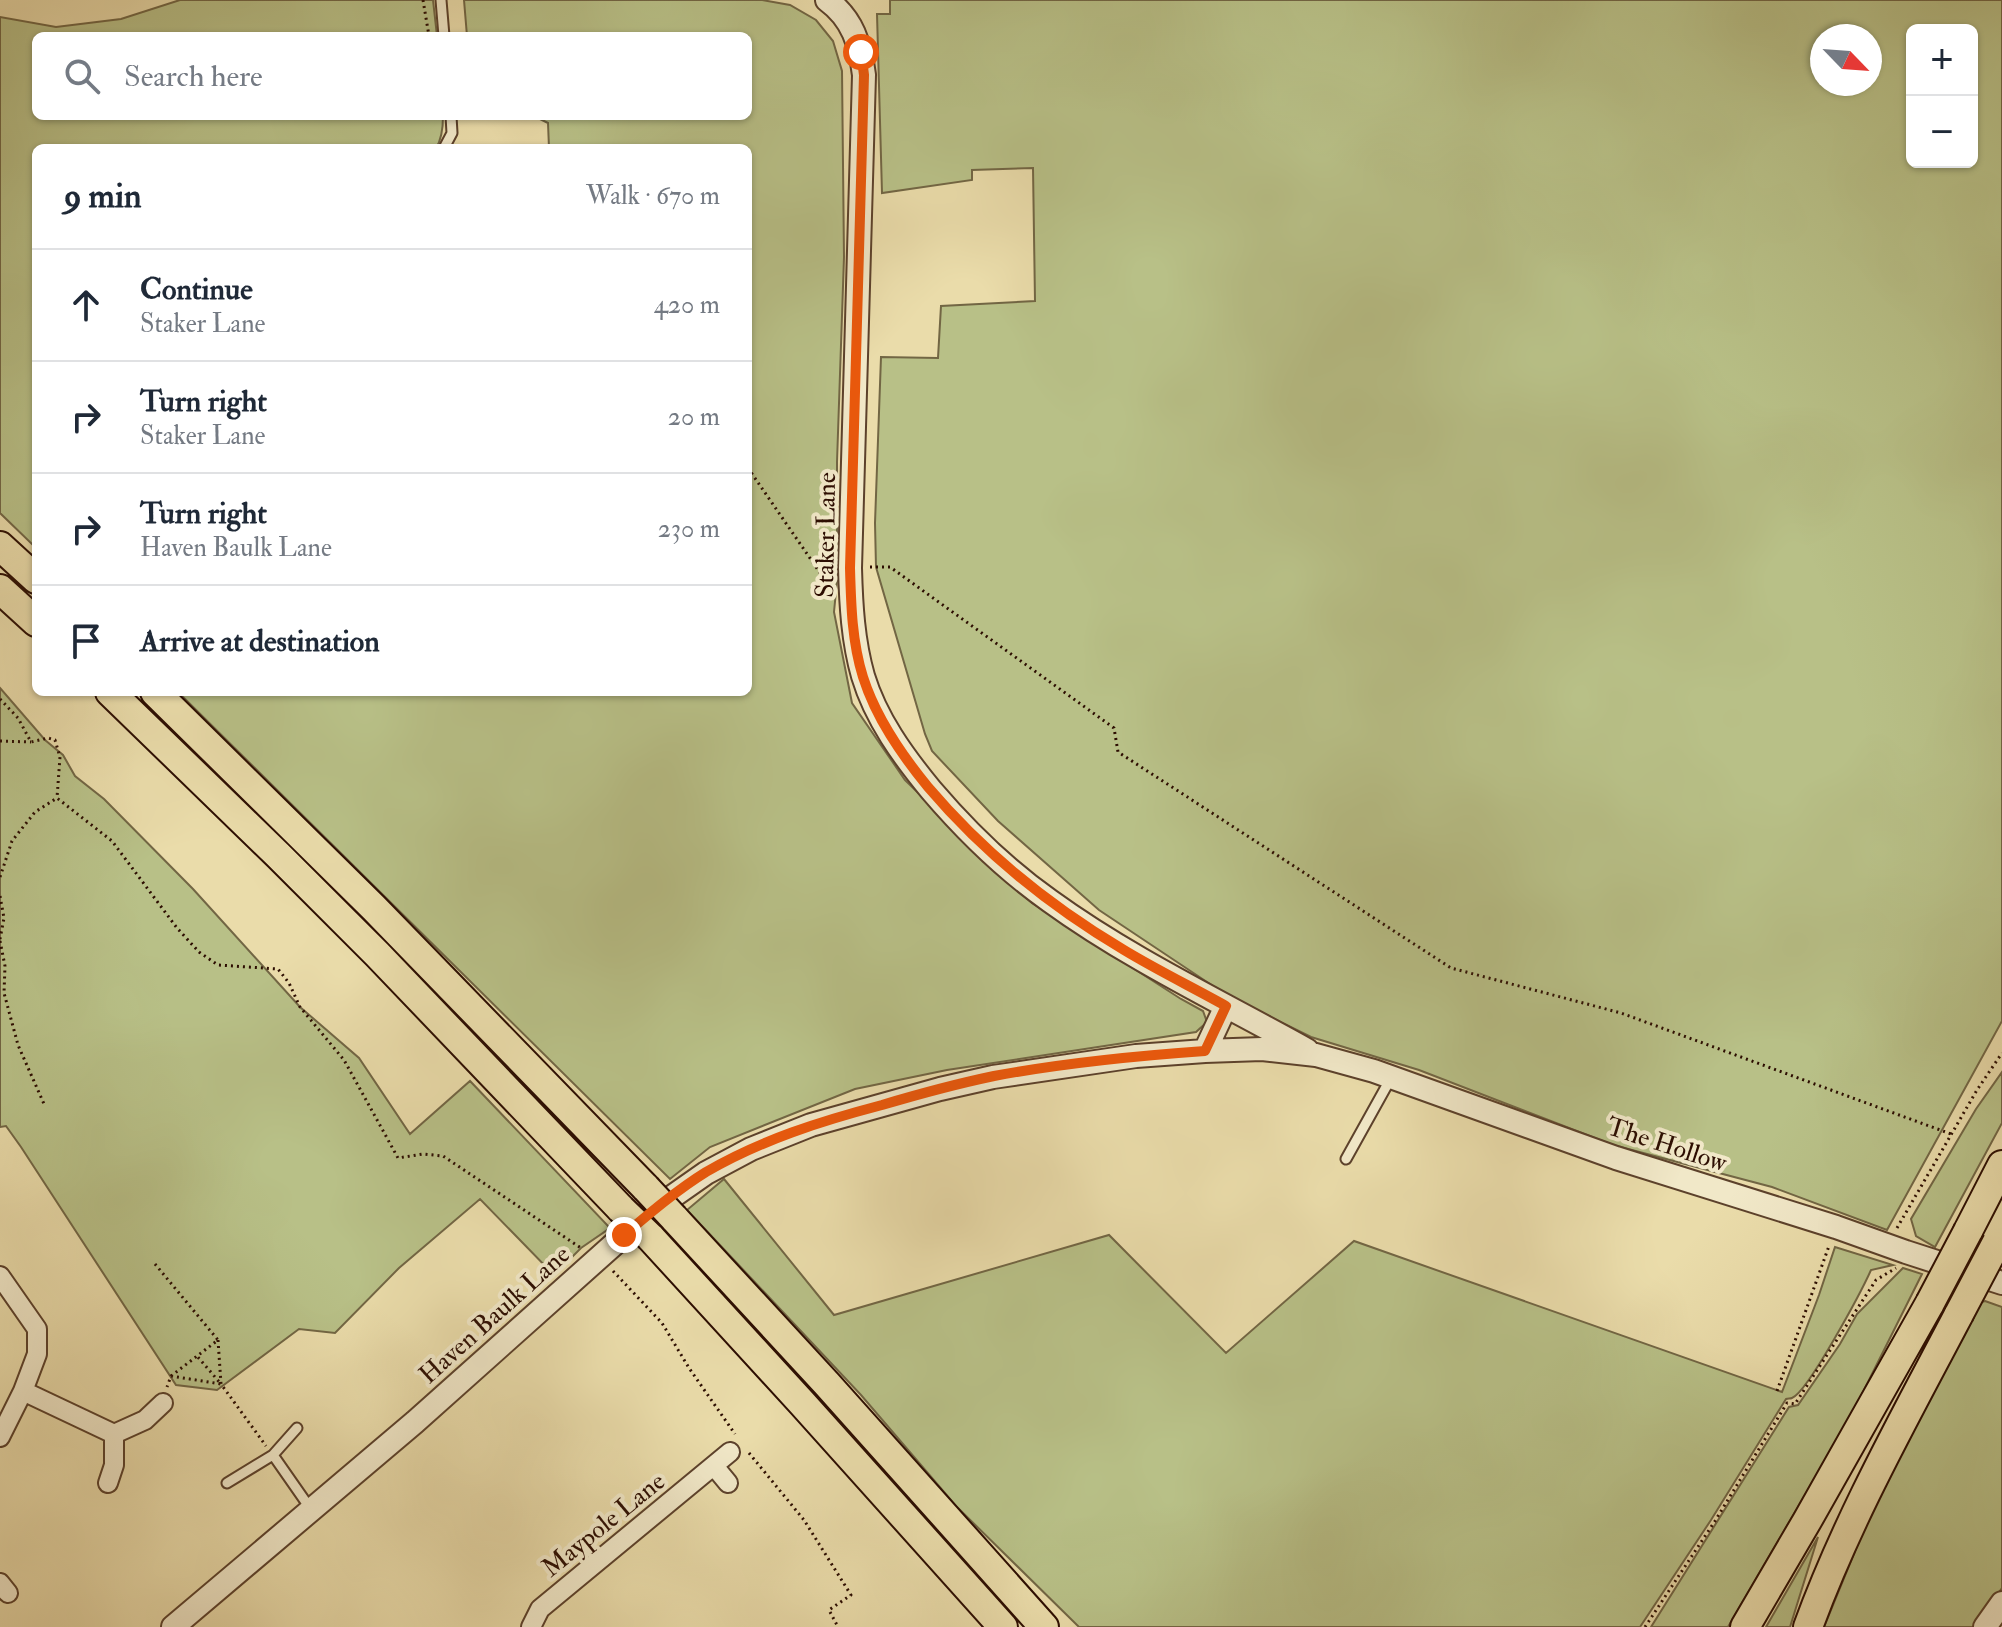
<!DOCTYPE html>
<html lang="en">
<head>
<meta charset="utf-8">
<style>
	:root { --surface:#fff; --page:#f6f6f7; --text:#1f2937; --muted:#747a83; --line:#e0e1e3 }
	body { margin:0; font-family:"IM FELL Double Pica",serif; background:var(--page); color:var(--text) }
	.controls { position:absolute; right:24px; top:24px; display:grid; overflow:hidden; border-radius:12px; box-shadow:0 2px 6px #0004 }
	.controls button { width:72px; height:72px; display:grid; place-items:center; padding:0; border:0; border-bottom:2px solid var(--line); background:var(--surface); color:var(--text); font:40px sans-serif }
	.compass { position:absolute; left:1810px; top:24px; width:72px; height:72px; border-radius:50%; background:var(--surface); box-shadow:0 2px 6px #0004; rotate:115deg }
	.stop { position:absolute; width:24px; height:24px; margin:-18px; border:6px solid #ea580c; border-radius:50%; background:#fff }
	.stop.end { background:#ea580c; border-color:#fff; box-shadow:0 2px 8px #0008 }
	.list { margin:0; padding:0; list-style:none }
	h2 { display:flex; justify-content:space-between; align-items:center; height:104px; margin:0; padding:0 32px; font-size:34px }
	h2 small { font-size:26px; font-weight:400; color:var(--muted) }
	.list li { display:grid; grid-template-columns:52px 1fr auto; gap:24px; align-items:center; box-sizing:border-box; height:112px; padding:0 32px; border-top:2px solid var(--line) }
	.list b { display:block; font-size:30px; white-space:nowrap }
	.list p { margin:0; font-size:26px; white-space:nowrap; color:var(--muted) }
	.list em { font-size:26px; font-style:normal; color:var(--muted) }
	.icon { flex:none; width:44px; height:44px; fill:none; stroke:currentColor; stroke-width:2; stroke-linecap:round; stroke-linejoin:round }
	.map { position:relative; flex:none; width:2002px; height:1627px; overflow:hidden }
	.search { position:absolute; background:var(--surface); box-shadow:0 2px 6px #0004; left:32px; top:32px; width:720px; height:88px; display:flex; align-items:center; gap:20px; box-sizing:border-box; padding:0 28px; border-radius:12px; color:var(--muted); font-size:30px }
	.panel { position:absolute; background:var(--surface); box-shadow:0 2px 6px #0004; left:32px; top:144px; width:720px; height:552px; border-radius:12px }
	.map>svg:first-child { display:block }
</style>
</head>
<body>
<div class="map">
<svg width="2002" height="1627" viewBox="0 0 2002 1627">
	<rect width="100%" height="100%" fill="#eadcaa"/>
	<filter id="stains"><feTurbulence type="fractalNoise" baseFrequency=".0025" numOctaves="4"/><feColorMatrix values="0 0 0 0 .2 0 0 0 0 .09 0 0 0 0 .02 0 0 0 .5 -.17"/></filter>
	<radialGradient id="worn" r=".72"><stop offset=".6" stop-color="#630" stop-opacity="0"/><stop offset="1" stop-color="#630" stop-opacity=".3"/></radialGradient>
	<path fill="#b8c087" stroke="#726644" stroke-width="2" fill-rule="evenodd" d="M180,0H433L437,36H36V116H443C443,127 442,139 436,148H36V548L0,513V17L56,27L121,19Z
		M464,0H762L790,5L816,20L833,41L842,71L844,257L837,462V581L834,612L852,703L905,780L1032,903L1181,999L1203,1011L1207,1022L1196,1032L947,1070L855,1089L710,1147L670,1179L178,692H748V148H549L548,123L534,116H748V36H467Z
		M890,0H2002V1021L1887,1230L1772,1187L1613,1145L1419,1070L1311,1037L1228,996L1099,910L998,821L932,751L925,734L876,567L875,523L881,357L938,358L941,306L1035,301L1033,168L972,170V180L882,193L877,14H890ZM1912,30H1972V162H1912ZM1822,36H1870V84H1822Z
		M0,688L45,740L63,755L75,776L104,799L193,889L300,1007L359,1058L410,1134L470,1081L610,1228L581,1248L554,1275L480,1199L399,1268L335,1333L299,1329L217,1390L176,1385L21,1147L6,1126L0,1127Z
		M2002,1072V1123L1935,1247L1916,1236L1911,1219L1976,1109Z
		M724,1179L834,1315L1109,1235L1226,1353L1354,1241L1782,1392L1819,1295L1835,1247L1893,1265L1871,1270C1862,1290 1808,1392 1792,1398C1790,1399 1788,1398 1786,1399L1711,1520L1640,1627H1079L956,1506L861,1395L687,1210Z
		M1903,1268L1922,1274L1851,1416L1728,1627H1651L1789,1407L1798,1405L1840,1344L1857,1314Z
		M1985,1301L2002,1307V1588L1974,1627H1824L1878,1495L1976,1304Z
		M1818,1537L1790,1627H1766Z"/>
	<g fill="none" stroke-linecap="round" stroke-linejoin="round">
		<defs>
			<path id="service" d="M441,0L444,36
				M444,148L452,133L451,116
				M1346,1159L1391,1078
				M273,1455L310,1508
				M227,1483L273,1455L297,1428"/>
			<path id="minor" d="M0,1276L37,1329V1354L23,1391L0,1437
				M23,1391L114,1434L145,1420L163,1403
				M714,1466L728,1483
				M108,1483L114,1465V1434
				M0,1583L8,1593
				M531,1627L540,1609L730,1452"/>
			<path id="tertiary" d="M827,0C853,19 860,44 864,75L850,568C851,605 853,641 863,676C876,719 903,756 931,790C966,831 1006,870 1050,901C1130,959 1221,1002 1307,1050
				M1205,1051L1226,1006
				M173,1627L415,1422L649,1213L706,1173L751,1149L811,1125L940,1089L993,1077L1136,1056L1205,1051L1262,1049L1316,1055L1374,1071L1616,1158L1836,1227L1906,1252L2002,1283
				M1985,1627L2002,1603"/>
			<path id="trunk" d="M0,546L36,579
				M0,589L36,622
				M110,692L278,855L377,954L621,1209
				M155,692L374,908L646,1188
				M674,1218L827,1384L1044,1627
				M1968,1231L2002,1165
				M650,1237L802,1403L1003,1627
				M1745,1627L1807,1521L1930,1303
				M1808,1627C1848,1518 1905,1417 1959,1314"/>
		</defs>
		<use href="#service" stroke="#5c412b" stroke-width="13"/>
		<use href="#minor" stroke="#5c412b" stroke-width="22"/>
		<use href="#tertiary" stroke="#5c412b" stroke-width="26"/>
		<use href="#trunk" stroke="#2c0d01" stroke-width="32"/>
		<path stroke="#2c0d01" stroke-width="3" stroke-dasharray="2 4" stroke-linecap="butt" d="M423,0L429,36
			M748,468L825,580L833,581
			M870,567H890L1114,728L1118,752L1451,968L1621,1013L1951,1134
			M0,699L18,718L31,742L48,738L55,740L60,757L57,798L112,841L177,928L199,952L218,965L278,969L289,983L300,1007L344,1060L398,1158L423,1154L443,1156L581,1248
			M0,741L31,742
			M0,877L12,841L35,812L57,798
			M0,896L4,918L0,939
			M0,941L5,966L4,993L18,1045L44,1104
			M1897,1228L1977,1090L2002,1053
			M155,1264L218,1340L171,1376L167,1387
			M613,1271L662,1323L689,1368L735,1434
			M218,1340L221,1384L266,1446
			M171,1376L221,1384L197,1356
			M1777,1391L1829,1246
			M749,1453L804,1520L851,1595L829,1610L838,1627
			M1645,1627L1715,1521L1787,1403L1795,1404L1876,1280L1896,1268"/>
		<use href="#service" stroke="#f1e8c8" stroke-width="9"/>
		<use href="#minor" stroke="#f1e8c8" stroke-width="18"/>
		<use href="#tertiary" stroke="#f1e8c8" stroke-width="22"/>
		<use href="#trunk" stroke="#eadcaa" stroke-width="28"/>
		<defs>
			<path id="trunk-bridge" d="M646,1188L674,1218
				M621,1209L650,1237
				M1930,1303L1968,1231
				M1959,1314L1997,1242"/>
		</defs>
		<use href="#trunk-bridge" stroke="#2c0d01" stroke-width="32" stroke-linecap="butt"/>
		<use href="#trunk-bridge" stroke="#eadcaa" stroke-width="28"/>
	</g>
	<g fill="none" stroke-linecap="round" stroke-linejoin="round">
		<path stroke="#ea580c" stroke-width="10" d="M624,1235C650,1213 677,1190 706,1172C761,1140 821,1121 882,1105C919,1094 956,1084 994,1076C1064,1063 1134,1056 1205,1051L1226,1006C1192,987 1157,970 1124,950C1050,906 984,853 928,787C901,754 876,718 863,677C852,642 851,605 850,568L864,75L861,52"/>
	</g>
	<g text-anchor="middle" stroke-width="8" stroke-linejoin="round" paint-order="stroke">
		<g font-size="26" fill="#2c0d01" stroke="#f1e8c8">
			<text transform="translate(825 535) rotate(-89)" y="9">Staker Lane</text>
			<text transform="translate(1667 1144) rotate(18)" y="9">The Hollow</text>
			<text transform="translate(494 1314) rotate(-42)" y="9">Haven Baulk Lane</text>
			<text transform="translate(603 1524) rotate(-39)" y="9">Maypole Lane</text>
		</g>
	</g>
	<rect width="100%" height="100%" filter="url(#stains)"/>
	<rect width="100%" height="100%" fill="url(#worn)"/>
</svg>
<div class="controls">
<button>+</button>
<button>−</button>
</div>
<svg class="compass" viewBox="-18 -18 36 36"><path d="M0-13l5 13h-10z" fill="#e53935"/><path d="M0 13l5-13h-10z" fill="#747a83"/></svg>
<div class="stop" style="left:861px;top:52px"></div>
<div class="stop end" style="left:624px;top:1235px"></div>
<div class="search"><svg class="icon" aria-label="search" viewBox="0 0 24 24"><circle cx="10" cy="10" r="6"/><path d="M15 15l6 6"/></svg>Search here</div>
<section class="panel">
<h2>9 min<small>Walk · 670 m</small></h2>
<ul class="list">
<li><svg class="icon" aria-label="ahead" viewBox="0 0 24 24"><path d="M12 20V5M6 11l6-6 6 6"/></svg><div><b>Continue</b><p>Staker Lane</p></div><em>420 m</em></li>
<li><svg class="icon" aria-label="right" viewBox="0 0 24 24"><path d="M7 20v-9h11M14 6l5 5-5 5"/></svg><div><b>Turn right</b><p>Staker Lane</p></div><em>20 m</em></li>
<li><svg class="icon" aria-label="right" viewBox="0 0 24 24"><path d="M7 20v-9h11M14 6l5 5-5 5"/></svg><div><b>Turn right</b><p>Haven Baulk Lane</p></div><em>230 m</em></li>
<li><svg class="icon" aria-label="arrive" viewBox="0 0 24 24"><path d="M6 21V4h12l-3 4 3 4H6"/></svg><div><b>Arrive at destination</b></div></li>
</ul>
</section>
</div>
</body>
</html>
